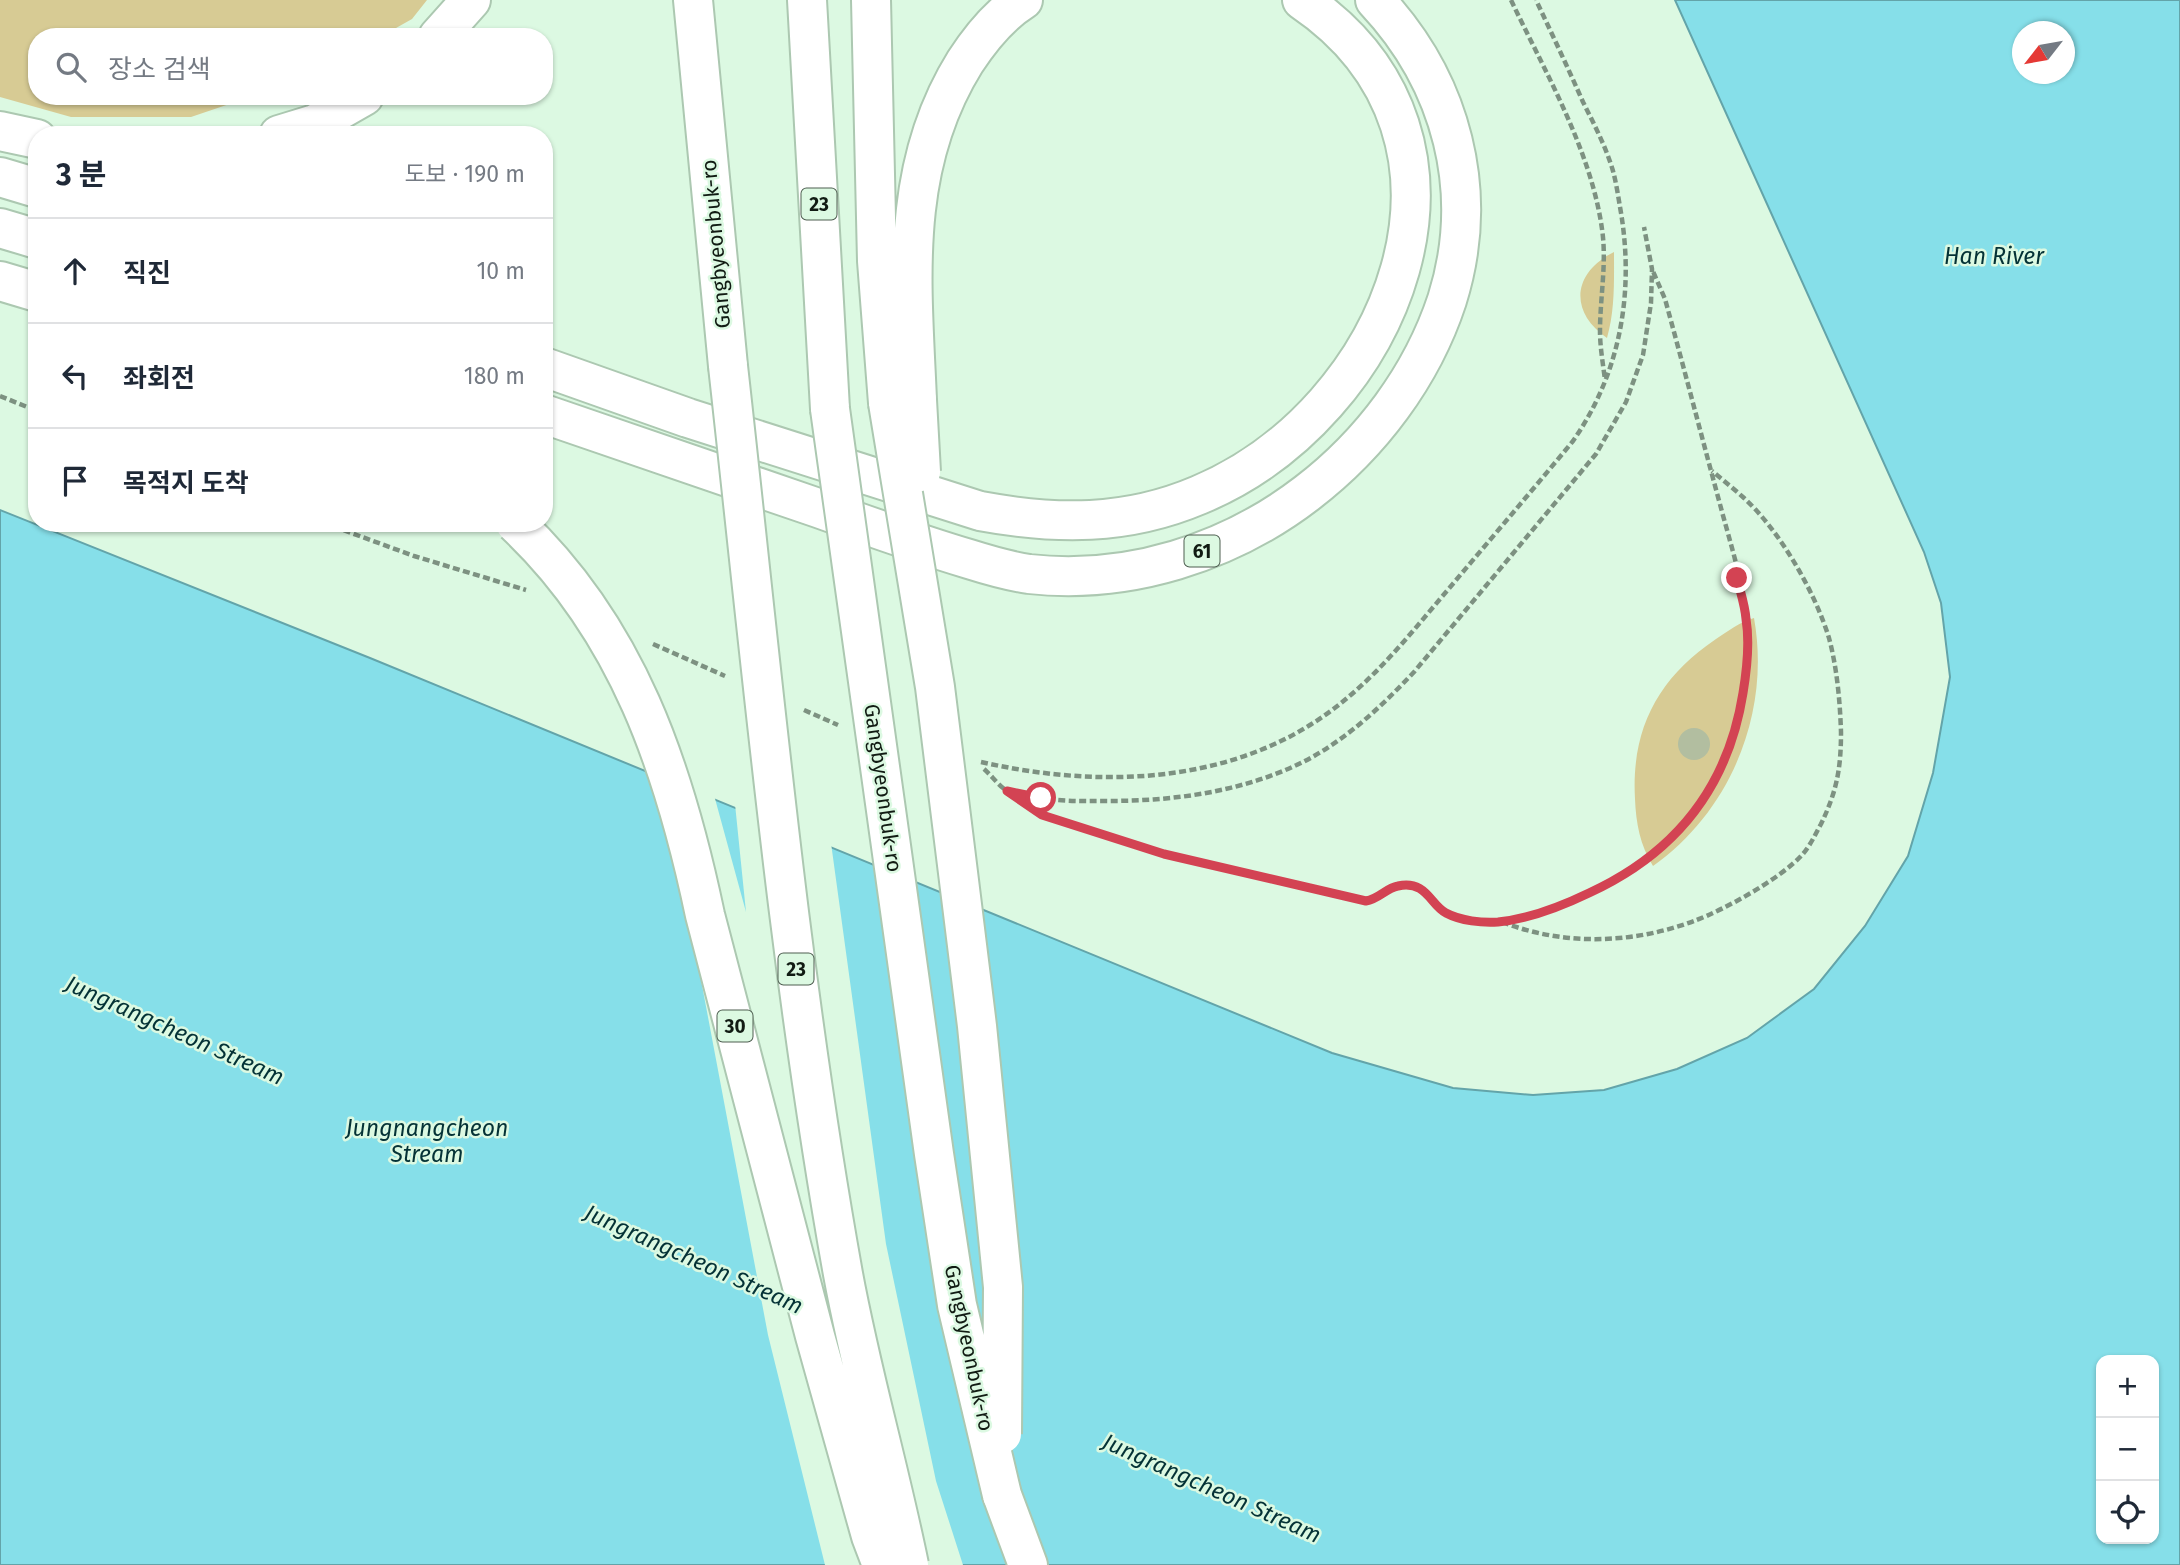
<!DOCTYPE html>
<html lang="ko">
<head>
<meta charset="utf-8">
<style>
	:root { --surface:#fff; --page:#f2f2f3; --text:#1f2937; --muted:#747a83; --line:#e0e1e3 }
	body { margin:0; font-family:"Fira Sans","Noto Sans KR",sans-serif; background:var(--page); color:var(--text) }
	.controls { position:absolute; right:21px; bottom:21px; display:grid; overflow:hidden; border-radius:14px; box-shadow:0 2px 5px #0004 }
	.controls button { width:63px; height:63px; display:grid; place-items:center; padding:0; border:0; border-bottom:2px solid var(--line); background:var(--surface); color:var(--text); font:35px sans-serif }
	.compass { position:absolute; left:2012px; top:21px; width:63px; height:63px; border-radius:50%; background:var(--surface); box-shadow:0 2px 5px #0004; rotate:239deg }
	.stop { position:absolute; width:21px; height:21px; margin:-16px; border:5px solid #d34353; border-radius:50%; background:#fff }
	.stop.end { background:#d34353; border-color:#fff; box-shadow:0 2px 7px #0008 }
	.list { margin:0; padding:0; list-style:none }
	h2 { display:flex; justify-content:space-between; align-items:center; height:91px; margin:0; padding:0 28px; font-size:30px }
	h2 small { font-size:23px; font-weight:400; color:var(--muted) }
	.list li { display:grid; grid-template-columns:46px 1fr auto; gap:21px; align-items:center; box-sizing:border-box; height:105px; padding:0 28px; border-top:2px solid var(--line) }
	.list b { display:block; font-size:26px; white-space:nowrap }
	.list em { font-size:23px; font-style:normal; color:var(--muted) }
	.icon { flex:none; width:38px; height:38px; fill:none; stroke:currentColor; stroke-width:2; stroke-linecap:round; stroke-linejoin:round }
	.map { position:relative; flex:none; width:2180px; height:1565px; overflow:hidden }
	.search { position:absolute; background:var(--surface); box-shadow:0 2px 5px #0004; left:28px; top:28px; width:525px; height:77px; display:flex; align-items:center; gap:18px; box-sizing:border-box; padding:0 24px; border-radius:28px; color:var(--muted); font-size:26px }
	.panel { position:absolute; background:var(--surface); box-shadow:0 2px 5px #0004; left:28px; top:126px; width:525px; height:406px; border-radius:28px }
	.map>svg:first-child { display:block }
</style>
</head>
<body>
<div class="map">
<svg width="2180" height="1565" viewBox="0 0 2180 1565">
	<rect width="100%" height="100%" fill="#dcf9e2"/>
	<path fill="#d7cb94" d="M0,0H427L412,19L380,37H37V96H253L191,117H71L0,97Z
		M1614,252C1614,282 1615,310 1607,338C1569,312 1572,273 1614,252Z
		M1754,618C1771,712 1731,811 1653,866C1640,845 1636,823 1635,799C1631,729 1658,678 1716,639C1728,631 1740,622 1754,618Z"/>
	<path fill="#86dfe9" stroke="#63a4a9" stroke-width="2" fill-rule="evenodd" d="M1675,0H2180V1565H0V510L370,658L1332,1053L1453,1088L1533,1095L1604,1090L1677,1069L1747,1038L1814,989L1865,926L1908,856L1933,773L1950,677L1941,603L1924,552ZM2022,32H2064V74H2022ZM2101,1360H2154V1539H2101Z"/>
	<path fill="#dcf9e2" d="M655,771L714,795L746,912L735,804L831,843L886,1244L936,1481L963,1565H825L768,1335L681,874Z"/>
	<path fill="#b2bea0" d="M1678 744a16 16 0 1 1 32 0a16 16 0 1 1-32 0Z"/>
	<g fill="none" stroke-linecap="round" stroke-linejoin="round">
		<defs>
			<path id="highway" d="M693,0L728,366
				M807,0L830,409
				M871,0L877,261L888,403
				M438,37L471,0
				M0,131L37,139
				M279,135L315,124L364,96
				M0,177L37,188
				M0,228L37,239
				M0,281L37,292
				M544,367L688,418L980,511C1056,525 1126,526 1199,495C1393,414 1507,139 1302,0
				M917,400C912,282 899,168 965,62C980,39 999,15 1023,0
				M544,414C636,445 727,477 818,508C868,526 918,544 969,559C988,565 1009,571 1029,574C1128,585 1229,553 1307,493C1371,444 1422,376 1447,300C1481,192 1452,82 1375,0
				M1002,1495L1028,1565"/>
		</defs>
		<use href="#highway" stroke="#acc8b1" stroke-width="42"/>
		<path stroke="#7d9181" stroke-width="4.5" stroke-dasharray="7 3.5" stroke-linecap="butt" d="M1511,0C1545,72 1591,150 1602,229C1607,263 1600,297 1600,331C1600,347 1603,364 1605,380
			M0,396L37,411
			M324,523L414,556L526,590
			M653,644L725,676
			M804,710L838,725
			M981,762C1101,789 1235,785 1336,707C1379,674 1411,633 1446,592C1488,542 1531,492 1573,441C1621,372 1635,290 1620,207C1618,195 1616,182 1613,171C1606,147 1594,124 1583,102C1568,68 1552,34 1536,0
			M984,769C991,775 999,786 1007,791C1014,794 1025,795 1033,796C1058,802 1081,801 1107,801C1174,801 1242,792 1303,762C1346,740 1381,707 1414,672L1596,454L1626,402L1643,355L1651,303L1652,269L1644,227
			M1007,791L1042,815L1164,854L1366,901C1379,899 1386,888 1398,886C1426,880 1430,905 1446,913C1461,921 1486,924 1503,921C1655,894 1760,780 1747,621C1744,586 1730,542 1721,508C1702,438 1684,368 1665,299L1652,269
			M1502,922C1564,946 1632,944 1694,921C1724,910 1780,879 1802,855C1810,846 1815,835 1821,824C1837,791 1841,768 1841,732C1840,701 1837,668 1829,638C1815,592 1780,531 1744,498C1734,489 1723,480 1712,471"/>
		<use href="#highway" stroke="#fff" stroke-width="38"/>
		<defs>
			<path id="highway-bridge" d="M728,366C762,669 789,974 843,1274C861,1372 889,1467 909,1565
				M917,400L921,472
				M888,403L935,687L977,1026L1003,1287L1002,1434
				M830,409L934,1154L957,1305L1002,1495
				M515,523C628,629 674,768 705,915L815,1336L871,1536L882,1565"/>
		</defs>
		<use href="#highway-bridge" stroke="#acc8b1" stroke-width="42" stroke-linecap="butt"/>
		<use href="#highway-bridge" stroke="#fff" stroke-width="38"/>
	</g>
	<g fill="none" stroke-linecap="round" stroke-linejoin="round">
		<path stroke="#d34353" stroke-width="9" d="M1041,798L1007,791L1042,815L1164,854L1366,901C1379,899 1386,888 1398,886C1427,880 1430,905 1446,913C1461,921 1482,923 1498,922C1529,919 1562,906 1589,893C1676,853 1728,788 1743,693C1747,669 1750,643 1746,619C1745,605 1740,591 1737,578"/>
	</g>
	<g text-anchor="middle" stroke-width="5" stroke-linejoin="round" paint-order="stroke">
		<g fill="#dcf9e2" stroke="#4e5e51" stroke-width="2">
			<rect x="801.5" y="188.5" width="35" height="31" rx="5"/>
			<rect x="1184.5" y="535.5" width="35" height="31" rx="5"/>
			<rect x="778.5" y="953.5" width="35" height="31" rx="5"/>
			<rect x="717.5" y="1010.5" width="35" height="31" rx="5"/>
		</g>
		<g font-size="19" font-weight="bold" fill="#111b13">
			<text x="819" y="211">23</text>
			<text x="1202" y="558">61</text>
			<text x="796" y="976">23</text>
			<text x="735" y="1033">30</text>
		</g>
		<g font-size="21" fill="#111b13" stroke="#dcf9e2">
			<text transform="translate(716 244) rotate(-95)" y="7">Gangbyeonbuk-ro</text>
			<text transform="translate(883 788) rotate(82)" y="7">Gangbyeonbuk-ro</text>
			<text transform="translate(969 1348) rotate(78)" y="7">Gangbyeonbuk-ro</text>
		</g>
		<g font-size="23" font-style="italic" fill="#043236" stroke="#dcf9e2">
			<text x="1994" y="264">Han River</text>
			<text transform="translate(175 1030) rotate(24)" y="8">Jungrangcheon Stream</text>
			<text x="427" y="1136">Jungnangcheon<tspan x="427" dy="26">Stream</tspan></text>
			<text transform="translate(694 1259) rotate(24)" y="8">Jungrangcheon Stream</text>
			<text transform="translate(1212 1488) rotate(24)" y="8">Jungrangcheon Stream</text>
		</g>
	</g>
</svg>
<div class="controls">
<button>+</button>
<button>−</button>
<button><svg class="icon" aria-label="locate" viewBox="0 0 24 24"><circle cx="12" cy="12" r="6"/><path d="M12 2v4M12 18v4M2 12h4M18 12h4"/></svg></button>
</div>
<svg class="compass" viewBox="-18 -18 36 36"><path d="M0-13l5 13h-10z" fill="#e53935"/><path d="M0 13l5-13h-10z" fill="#747a83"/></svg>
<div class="stop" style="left:1041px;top:798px"></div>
<div class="stop end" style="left:1737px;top:578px"></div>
<div class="search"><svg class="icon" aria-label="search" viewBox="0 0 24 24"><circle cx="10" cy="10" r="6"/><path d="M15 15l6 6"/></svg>장소 검색</div>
<section class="panel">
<h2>3 분<small>도보 · 190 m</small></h2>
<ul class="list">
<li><svg class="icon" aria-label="ahead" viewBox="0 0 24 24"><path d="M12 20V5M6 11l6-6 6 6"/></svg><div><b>직진</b></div><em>10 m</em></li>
<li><svg class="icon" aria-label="left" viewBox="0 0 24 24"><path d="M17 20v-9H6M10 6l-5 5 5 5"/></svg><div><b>좌회전</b></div><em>180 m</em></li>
<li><svg class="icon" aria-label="arrive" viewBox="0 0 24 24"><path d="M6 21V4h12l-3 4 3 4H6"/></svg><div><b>목적지 도착</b></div></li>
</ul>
</section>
</div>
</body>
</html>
